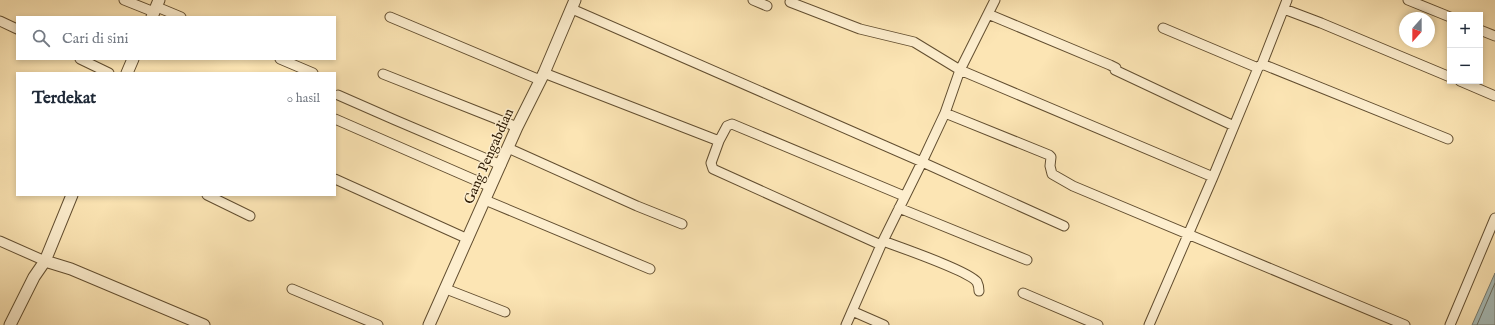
<!DOCTYPE html>
<html lang="id">
<head>
<meta charset="utf-8">
<style>
	:root { --surface:#fff; --page:#f6f6f7; --text:#1f2937; --muted:#747a83; --line:#e0e1e3 }
	body { margin:0; font-family:"IM FELL English",serif; background:var(--page); color:var(--text) }
	.controls { position:absolute; right:12px; top:12px; display:grid; overflow:hidden; border-radius:0px; box-shadow:0 2px 6px #0003 }
	.controls button { width:36px; height:36px; display:grid; place-items:center; padding:0; border:0; border-bottom:1px solid var(--line); background:var(--surface); color:var(--text); font:20px sans-serif }
	.compass { position:absolute; left:1399px; top:12px; width:36px; height:36px; border-radius:50%; background:var(--surface); box-shadow:0 2px 6px #0003; rotate:201deg }
	.list { margin:0; padding:0; list-style:none }
	h2 { display:flex; justify-content:space-between; align-items:center; height:52px; margin:0; padding:0 16px; font-size:17px }
	h2 small { font-size:13px; font-weight:400; color:var(--muted) }
	.icon { flex:none; width:22px; height:22px; fill:none; stroke:currentColor; stroke-width:2; stroke-linecap:round; stroke-linejoin:round }
	.map { position:relative; flex:none; width:1495px; height:325px; overflow:hidden }
	.search { position:absolute; background:var(--surface); box-shadow:0 2px 6px #0003; left:16px; top:16px; width:320px; height:44px; display:flex; align-items:center; gap:10px; box-sizing:border-box; padding:0 14px; border-radius:0px; color:var(--muted); font-size:15px }
	.panel { position:absolute; background:var(--surface); box-shadow:0 2px 6px #0003; left:16px; top:72px; width:320px; height:124px; border-radius:0px }
	.map>svg:first-child { display:block }
</style>
</head>
<body>
<div class="map">
<svg width="1495" height="325" viewBox="0 0 1495 325">
	<rect width="100%" height="100%" fill="#fce5b4"/>
	<filter id="stains"><feTurbulence type="fractalNoise" baseFrequency=".005" numOctaves="4"/><feColorMatrix values="0 0 0 0 .2 0 0 0 0 .09 0 0 0 0 .02 0 0 0 .5 -.17"/></filter>
	<radialGradient id="worn" r=".72"><stop offset=".6" stop-color="#630" stop-opacity="0"/><stop offset="1" stop-color="#630" stop-opacity=".3"/></radialGradient>
	<path fill="#a6bcb9" stroke="#767c71" d="M1495,273V325H1472Z"/>
	<g fill="none" stroke-linecap="round" stroke-linejoin="round">
		<path stroke="#6a6c5e" stroke-width="1" d="M1477,325L1495,283"/>
		<defs>
			<path id="minor" d="M124,0L154,12
				M753,0L767,6
				M1408,0L1450,17
				M790,2L860,29L914,42L960,70L1213,177
				M157,7L181,17
				M572,9L922,162L1064,226
				M1284,9L1321,23L1450,77
				M988,14L1110,65L1116,68L1115,70L1234,126
				M390,17L540,80
				M0,21L17,29
				M1163,28L1258,68
				M1480,30L1495,36
				M80,59L109,73
				M280,59L313,73
				M1262,64L1448,139
				M544,73L719,141L711,163L713,169L881,245
				M383,74L517,127
				M1460,81L1495,96
				M338,95L395,120L501,165
				M945,113L1049,155L1051,157L1050,166L1052,174L1073,186L1405,325
				M335,119L491,187
				M719,141L727,126L732,124L904,196
				M508,148L637,206L682,224
				M335,179L468,239
				M207,195L250,216
				M485,200L650,269
				M899,208L1027,260
				M0,241L45,261
				M883,241C899,247 969,271 977,282C978,284 979,288 979,291
				M292,289L378,325
				M446,289L505,312
				M1023,293L1098,325
				M852,311L884,325
				M846,325L881,245L922,162L945,113L960,70L995,0
				M1149,325L1213,177L1258,68L1262,64L1287,0
				M1450,325L1495,218"/>
			<path id="tertiary" d="M152,17L159,0
				M127,73L133,59
				M45,261L71,269L204,325
				M10,325L34,277L45,261L72,195
				M429,325L517,127L544,73L575,0"/>
		</defs>
		<use href="#minor" stroke="#624e30" stroke-width="11"/>
		<use href="#tertiary" stroke="#624e30" stroke-width="13"/>
		<use href="#minor" stroke="#fdeece" stroke-width="9"/>
		<use href="#tertiary" stroke="#fdeece" stroke-width="11"/>
	</g>
	<g text-anchor="middle" stroke-width="3" stroke-linejoin="round" paint-order="stroke">
		<g font-size="14" fill="#2e1b04" stroke="#fdeece">
			<text transform="translate(488 156) rotate(-66)" y="5">Gang Pengabdian</text>
		</g>
	</g>
	<rect width="100%" height="100%" filter="url(#stains)"/>
	<rect width="100%" height="100%" fill="url(#worn)"/>
</svg>
<div class="controls">
<button>+</button>
<button>−</button>
</div>
<svg class="compass" viewBox="-18 -18 36 36"><path d="M0-13l5 13h-10z" fill="#e53935"/><path d="M0 13l5-13h-10z" fill="#747a83"/></svg>
<div class="search"><svg class="icon" aria-label="search" viewBox="0 0 24 24"><circle cx="10" cy="10" r="6"/><path d="M15 15l6 6"/></svg>Cari di sini</div>
<section class="panel">
<h2>Terdekat<small>0 hasil</small></h2>
<ul class="list">
</ul>
</section>
</div>
</body>
</html>
